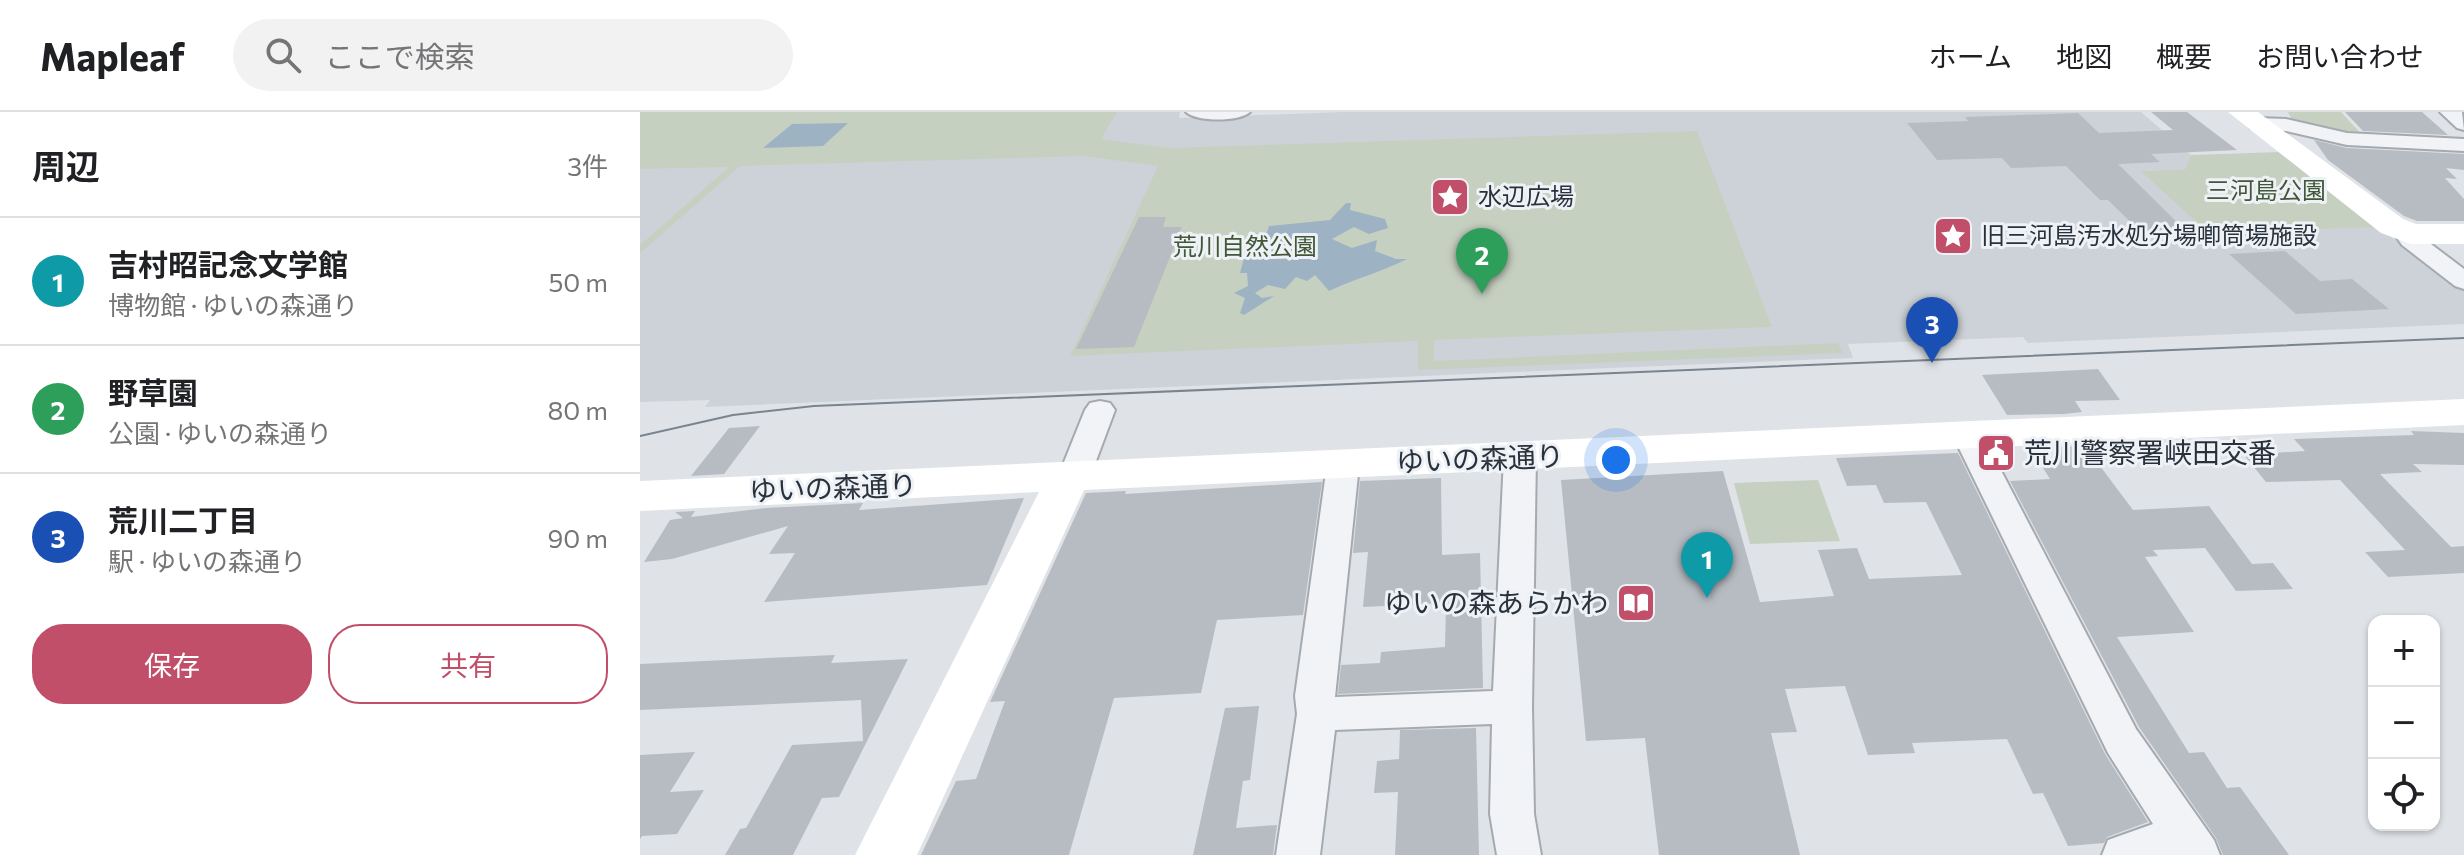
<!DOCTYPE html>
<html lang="ja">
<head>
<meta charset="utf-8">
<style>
	:root { --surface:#fff; --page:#f2f2f2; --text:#202124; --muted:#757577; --line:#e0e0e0; --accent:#c14f69 }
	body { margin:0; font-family:Commissioner,"Noto Sans JP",sans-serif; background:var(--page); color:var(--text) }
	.controls { position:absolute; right:24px; bottom:24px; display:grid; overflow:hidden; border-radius:16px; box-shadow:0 2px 6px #0004 }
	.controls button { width:72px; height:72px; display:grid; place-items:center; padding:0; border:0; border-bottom:2px solid var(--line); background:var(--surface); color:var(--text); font:40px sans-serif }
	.you { position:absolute; left:976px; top:348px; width:28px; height:28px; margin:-20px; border:6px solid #fff; border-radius:50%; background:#1a73e8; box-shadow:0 0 0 12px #1a73e833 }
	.badge { display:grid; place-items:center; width:52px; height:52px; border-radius:50%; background:var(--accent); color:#fff; font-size:26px; font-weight:700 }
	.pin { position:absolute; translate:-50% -66px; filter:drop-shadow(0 2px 4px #0008) }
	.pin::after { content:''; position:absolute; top:42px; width:28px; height:24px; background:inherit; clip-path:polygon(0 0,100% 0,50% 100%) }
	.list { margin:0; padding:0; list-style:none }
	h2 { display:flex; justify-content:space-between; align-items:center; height:104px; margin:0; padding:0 32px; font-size:34px }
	h2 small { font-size:26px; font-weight:400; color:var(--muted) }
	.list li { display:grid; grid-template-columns:52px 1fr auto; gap:24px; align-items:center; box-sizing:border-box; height:128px; padding:0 32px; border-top:2px solid var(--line) }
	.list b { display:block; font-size:30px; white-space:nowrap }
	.list p { margin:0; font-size:26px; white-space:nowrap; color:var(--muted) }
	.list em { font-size:26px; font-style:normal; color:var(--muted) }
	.actions { display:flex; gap:16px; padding:24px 32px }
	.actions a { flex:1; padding:18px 0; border:2px solid var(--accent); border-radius:32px; text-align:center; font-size:28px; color:var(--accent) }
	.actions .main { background:var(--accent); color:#fff }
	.icon { flex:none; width:44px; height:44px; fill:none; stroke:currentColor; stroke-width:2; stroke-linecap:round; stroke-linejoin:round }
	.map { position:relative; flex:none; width:1824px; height:743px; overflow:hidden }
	header { display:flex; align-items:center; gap:48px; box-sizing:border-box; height:112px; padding:0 40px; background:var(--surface); border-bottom:2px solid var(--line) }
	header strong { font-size:38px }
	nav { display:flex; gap:44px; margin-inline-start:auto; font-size:28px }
	.search { width:560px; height:72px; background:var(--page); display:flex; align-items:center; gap:20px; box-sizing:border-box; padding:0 28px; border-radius:44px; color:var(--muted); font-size:30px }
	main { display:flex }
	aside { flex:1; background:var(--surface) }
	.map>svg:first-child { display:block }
</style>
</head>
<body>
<header>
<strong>Mapleaf</strong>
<div class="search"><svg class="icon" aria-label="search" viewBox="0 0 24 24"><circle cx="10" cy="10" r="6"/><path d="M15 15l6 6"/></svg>ここで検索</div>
<nav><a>ホーム</a><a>地図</a><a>概要</a><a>お問い合わせ</a></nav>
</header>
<main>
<aside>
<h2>周辺<small>3件</small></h2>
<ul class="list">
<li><span class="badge" style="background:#0f9aa8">1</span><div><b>吉村昭記念文学館</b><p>博物館 · ゆいの森通り</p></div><em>50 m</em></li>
<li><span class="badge" style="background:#2e9e5b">2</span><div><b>野草園</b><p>公園 · ゆいの森通り</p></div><em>80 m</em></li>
<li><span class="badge" style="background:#1a4fb4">3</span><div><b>荒川二丁目</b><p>駅 · ゆいの森通り</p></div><em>90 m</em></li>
</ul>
<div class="actions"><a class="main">保存</a><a>共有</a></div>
</aside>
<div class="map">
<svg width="1824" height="743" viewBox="0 0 1824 743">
	<rect width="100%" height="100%" fill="#dfe3e7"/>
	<path fill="#cdd2d8" d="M0,0H540L539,6L703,0H1501L1551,43L1545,57L1503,59L1738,115L1824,178V212L1388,231L1383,225L1208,232L1213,246L969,256L65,295L70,288L0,290Z"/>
	<path fill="#c6d0c1" d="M0,0H477L461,27L528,36L1057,19L1132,215L794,228V249L1198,231L1203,241L778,258V229L430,244L518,54L443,44L100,54L0,141V133L89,55L0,57Z
		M1648,0H1701L1724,25L1654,12Z
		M1640,40L1738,115L1568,121L1501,59L1545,57L1551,43Z
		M1178,368L1200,429L1110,432L1094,371Z"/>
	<path fill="#9db3c4" d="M208,11L183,34L123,36L152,12Z
		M706,91H711L710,98L745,107L748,116L729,122L714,115L692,127L712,136L737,128L735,139L756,147H767C740,161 716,166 689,179L675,163L667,169L656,165L645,177L628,173L615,181L622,186L634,184L604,203L600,201L605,186L594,181L608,174L607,161H600L604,146L619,142L621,138L609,135L612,122L627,120L629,114L690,108Z"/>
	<path fill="#b7bcc3" d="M1511,0H1547L1597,38L1511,42L1520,50L1478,52L1550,123L1506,125L1468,88H1460L1426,54L1371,56L1362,46L1297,48L1267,11L1328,9L1325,5L1438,1L1459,21L1533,18Z
		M1705,0H1782L1808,23L1723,19Z
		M1674,28L1707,36L1824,42V58L1806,56L1817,67L1805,66L1824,87V109H1777L1764,104L1688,48Z
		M499,105H526L523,115H542L494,235L436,237Z
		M1645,139L1680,169L1712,167L1749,197L1656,202L1589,142Z
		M1458,257L1480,288L1435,289L1442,300L1424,302L1367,303L1342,263Z
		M120,314L84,362L51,364L89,316Z
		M1771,319L1824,321V353L1773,352L1782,360L1740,362L1811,435L1824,434V461L1748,465L1725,440L1765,438L1700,368L1626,370L1604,343L1665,339L1654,327L1774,323Z
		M1445,334L1493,398L1569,394L1612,452L1633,451L1653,477L1596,479L1565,436L1513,438L1518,444L1505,445L1554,520L1477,525L1549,641L1564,640L1587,676L1600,675L1649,743H1583L1576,726L1499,615L1370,369L1410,367L1398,348L1419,347L1411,335Z
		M1318,341L1465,642L1508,710L1467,725L1464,731L1428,734L1403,681L1393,682L1367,627L1272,631L1275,641L1228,643L1205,574L1145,577L1157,620L1131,621L1160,743H1019L1005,626L946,629L921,368L1083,359L1120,490L1194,484L1178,438L1217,436L1229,467L1322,463L1286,390L1244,391L1236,373L1207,374L1196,346Z
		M801,366L802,443L840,441L843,576L698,582L701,553L740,551L741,540L805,535L806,491L723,495L728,440L713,441L720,369Z
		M682,370L663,503L577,508L561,581L474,586L429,743H281L316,669L336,667L365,589L350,590L446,381L486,379L485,382Z
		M384,386L347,473L124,490L155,441L129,442L148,414L32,447L4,450L30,408L43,406L35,400L55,399L51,405L126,396L223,391L219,398Z
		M195,543L191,551L268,547L199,685L182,686L153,743H85L100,717L106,716L152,633L223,629L221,588L0,598V552Z
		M619,594L610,668L603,669L596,716L637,713L633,743H553L585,596Z
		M836,616L839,743H755L758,680L734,681L737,649L759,647L760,618Z
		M55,640L30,680L64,678L37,722L2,724L0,727V643Z"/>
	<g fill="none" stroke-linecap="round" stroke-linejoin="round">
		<defs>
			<path id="street" d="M546,0H610C599,10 557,10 546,0Z
				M1800,0H1822L1824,18L1817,16Z
				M1618,6L1646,7L1707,21L1824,27V39L1707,33L1646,19L1611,16L1608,12L1611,8Z
				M1765,113L1773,115L1779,123L1824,157V177L1815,174L1762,133L1753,120L1757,115Z
				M460,289L470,291L475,298L450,365L445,373L434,376L423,373L418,365L445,298L450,291Z
				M1328,314L1339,317L1343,324L1496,617L1574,728L1580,743H1462L1468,728L1513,712L1468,641L1313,324L1317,317Z
				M880,335L891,338L896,345L892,595L894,702L901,743H857L850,702L852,612L695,618L680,743H636L657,602L655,584L687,353L692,346L703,343L714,346L719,353L695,585L853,579L864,345L869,338Z"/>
		</defs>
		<use href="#street" stroke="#a5aab0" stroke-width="4"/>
		<use href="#street" fill="#f1f3f6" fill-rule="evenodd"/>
		<path fill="#fff" fill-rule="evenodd" d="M1588,0H1618L1763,107L1776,112H1824V132H1771L1741,121Z
			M1824,287V313L444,378L277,743H215L399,380L0,399V369Z"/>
		<path stroke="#7a848f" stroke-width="2" d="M0,324L93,303L174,294L1824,226"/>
	</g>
	<defs>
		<symbol id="sight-square" viewBox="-11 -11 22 22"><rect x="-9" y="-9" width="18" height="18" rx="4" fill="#c14f69" stroke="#eef1f5"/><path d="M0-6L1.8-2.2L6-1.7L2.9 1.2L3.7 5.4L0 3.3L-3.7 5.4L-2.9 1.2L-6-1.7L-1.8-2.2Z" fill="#fff"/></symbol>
		<symbol id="civic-square" viewBox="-11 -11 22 22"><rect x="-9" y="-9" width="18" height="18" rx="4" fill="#c14f69" stroke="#eef1f5"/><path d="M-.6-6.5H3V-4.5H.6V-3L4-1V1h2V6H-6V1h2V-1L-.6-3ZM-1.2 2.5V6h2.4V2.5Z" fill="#fff"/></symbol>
		<symbol id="library-square" viewBox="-11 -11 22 22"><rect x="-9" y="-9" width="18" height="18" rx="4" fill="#c14f69" stroke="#eef1f5"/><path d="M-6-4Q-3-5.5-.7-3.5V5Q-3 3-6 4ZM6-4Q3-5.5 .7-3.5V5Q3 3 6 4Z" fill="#fff"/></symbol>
	</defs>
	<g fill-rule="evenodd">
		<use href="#sight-square" x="788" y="63" width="44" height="44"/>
		<use href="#sight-square" x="1291" y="102" width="44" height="44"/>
		<use href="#civic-square" x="1334" y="319" width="44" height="44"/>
		<use href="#library-square" x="974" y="469" width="44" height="44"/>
	</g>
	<g text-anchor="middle" stroke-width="6" stroke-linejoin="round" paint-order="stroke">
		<g font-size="24" fill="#405738" stroke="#eef1f5">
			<text x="1626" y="87">三河島公園</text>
			<text x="605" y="143">荒川自然公園</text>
		</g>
		<g font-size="24" fill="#29323c" stroke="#eef1f5" text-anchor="start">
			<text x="838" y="93">水辺広場</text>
			<text x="1341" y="132">旧三河島汚水処分場喞筒場施設</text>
		</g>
		<g font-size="28" fill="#29323c" stroke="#eef1f5" text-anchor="start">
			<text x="1384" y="351">荒川警察署峡田交番</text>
			<text x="968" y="501" text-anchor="end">ゆいの森あらかわ</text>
		</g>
		<g font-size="28" fill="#29323c" stroke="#eef1f5">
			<text transform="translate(840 347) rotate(-2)" y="10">ゆいの森通り</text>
			<text transform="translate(193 376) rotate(-2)" y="10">ゆいの森通り</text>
		</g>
	</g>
</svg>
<div class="controls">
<button>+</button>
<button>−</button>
<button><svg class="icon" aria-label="locate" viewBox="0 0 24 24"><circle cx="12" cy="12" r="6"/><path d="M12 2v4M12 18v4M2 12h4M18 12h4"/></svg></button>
</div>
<div class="you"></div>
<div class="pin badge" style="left:1067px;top:486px;background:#0f9aa8">1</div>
<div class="pin badge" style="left:842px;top:182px;background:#2e9e5b">2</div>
<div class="pin badge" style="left:1292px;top:251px;background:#1a4fb4">3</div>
</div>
</main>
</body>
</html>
